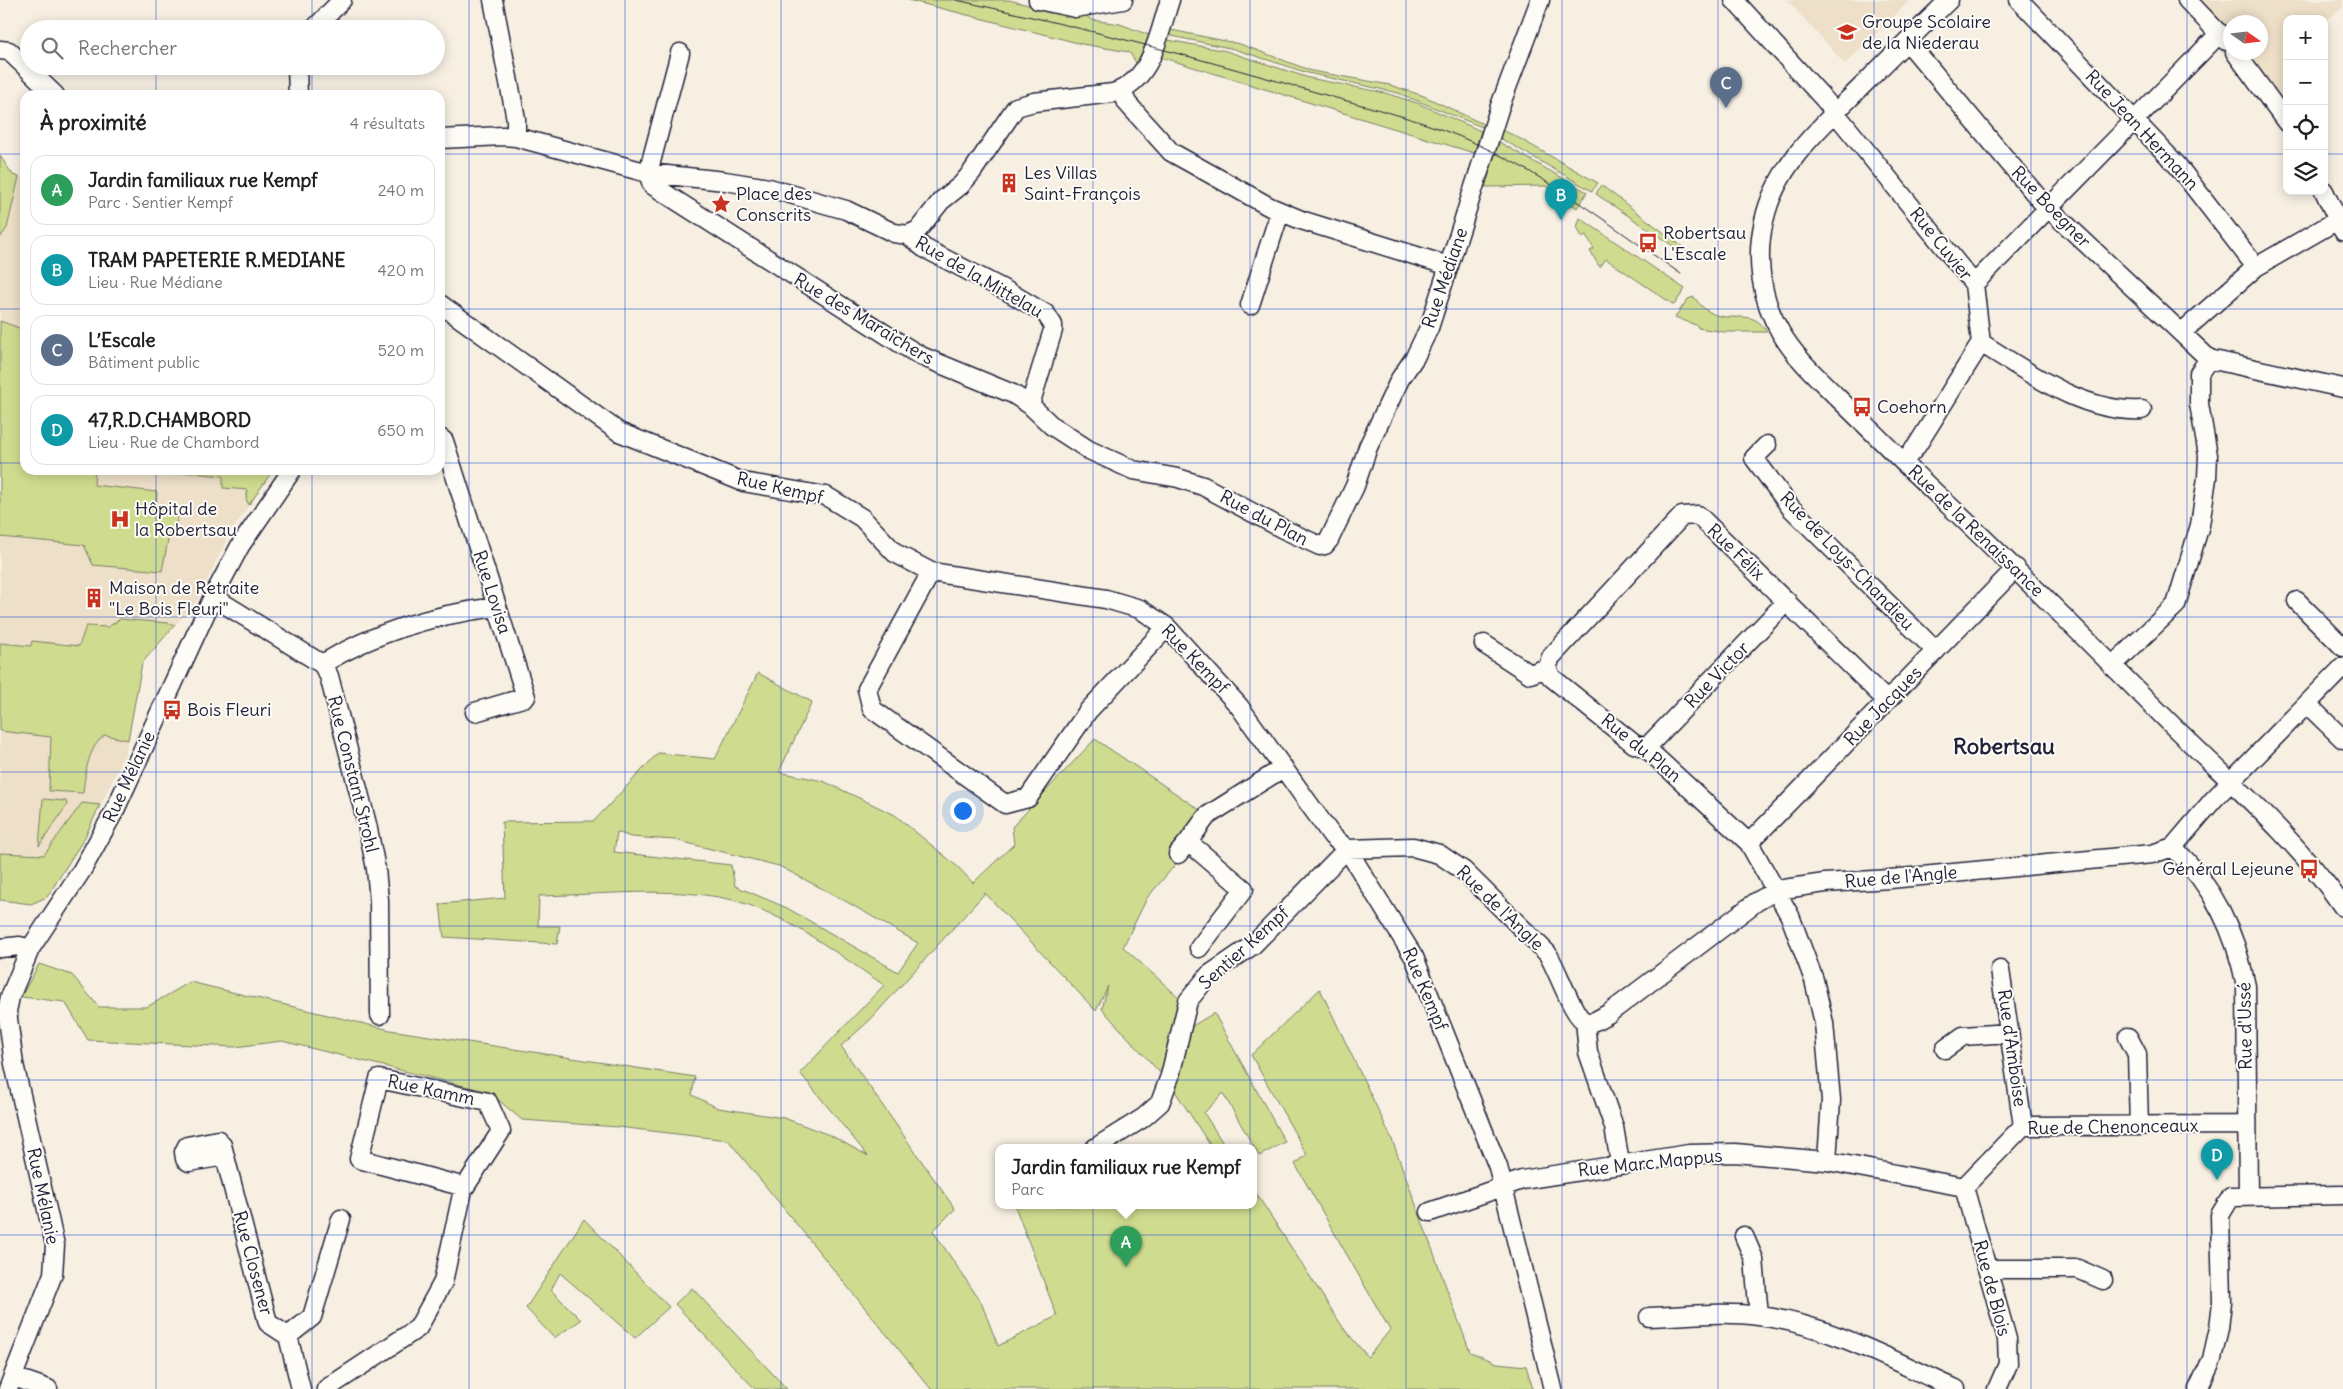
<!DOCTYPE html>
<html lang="fr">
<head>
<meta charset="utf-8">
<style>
	:root { --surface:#fff; --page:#f2f2f2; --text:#202124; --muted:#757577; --line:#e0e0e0; --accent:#0f766e }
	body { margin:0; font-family:Delius,sans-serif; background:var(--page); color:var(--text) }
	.controls { position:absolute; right:15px; top:15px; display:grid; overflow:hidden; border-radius:10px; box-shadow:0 2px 12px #0003 }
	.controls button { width:45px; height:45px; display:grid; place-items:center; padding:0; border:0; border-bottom:1px solid var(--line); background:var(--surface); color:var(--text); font:25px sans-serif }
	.compass { position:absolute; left:2223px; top:15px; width:45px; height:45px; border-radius:50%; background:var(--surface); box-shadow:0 2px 12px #0003; rotate:104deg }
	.you { position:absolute; left:962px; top:810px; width:18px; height:18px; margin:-12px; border:4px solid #fff; border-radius:50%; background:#1a73e8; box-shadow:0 0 0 8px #1a73e833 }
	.badge { display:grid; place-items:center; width:32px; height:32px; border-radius:50%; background:var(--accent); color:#fff; font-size:16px; font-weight:700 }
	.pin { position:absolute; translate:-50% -41px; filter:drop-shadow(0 1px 2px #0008) }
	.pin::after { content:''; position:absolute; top:26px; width:18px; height:15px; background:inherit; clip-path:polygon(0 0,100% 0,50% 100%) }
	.popup { position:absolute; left:995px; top:1144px; width:262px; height:65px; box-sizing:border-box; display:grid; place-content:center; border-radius:10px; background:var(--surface); filter:drop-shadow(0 1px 4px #0005); font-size:16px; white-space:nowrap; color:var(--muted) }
	.popup b { font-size:19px; color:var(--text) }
	.popup::after { content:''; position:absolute; left:50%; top:100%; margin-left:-10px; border:10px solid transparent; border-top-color:var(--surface) }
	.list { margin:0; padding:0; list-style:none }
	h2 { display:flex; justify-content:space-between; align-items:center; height:65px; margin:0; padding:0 20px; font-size:21px }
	h2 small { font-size:16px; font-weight:400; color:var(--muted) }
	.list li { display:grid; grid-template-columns:32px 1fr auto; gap:15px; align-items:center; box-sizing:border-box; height:70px; margin:0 10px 10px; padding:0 10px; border:1px solid var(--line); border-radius:15px }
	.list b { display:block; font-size:19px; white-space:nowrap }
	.list p { margin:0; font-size:16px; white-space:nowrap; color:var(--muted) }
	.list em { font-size:16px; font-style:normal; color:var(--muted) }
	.icon { flex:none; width:28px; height:28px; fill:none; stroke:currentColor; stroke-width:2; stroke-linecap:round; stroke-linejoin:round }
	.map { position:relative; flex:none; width:2343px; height:1389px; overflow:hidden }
	.search { position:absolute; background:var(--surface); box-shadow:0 2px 12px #0003; left:20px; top:20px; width:425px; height:55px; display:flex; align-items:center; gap:12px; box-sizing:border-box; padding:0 18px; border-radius:28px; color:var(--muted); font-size:19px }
	.panel { position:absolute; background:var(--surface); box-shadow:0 2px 12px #0003; left:20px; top:90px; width:425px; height:385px; border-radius:15px }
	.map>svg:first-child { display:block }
</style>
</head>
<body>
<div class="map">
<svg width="2343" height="1389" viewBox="0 0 2343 1389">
	<rect width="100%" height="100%" fill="#f6efe2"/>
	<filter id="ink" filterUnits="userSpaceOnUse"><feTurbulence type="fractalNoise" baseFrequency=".02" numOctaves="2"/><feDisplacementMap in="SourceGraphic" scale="10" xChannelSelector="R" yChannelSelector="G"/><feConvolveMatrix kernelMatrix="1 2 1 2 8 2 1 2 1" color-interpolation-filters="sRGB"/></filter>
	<g filter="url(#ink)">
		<path fill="#eddfc8" d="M1787,0H1910L1845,64Z
			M2197,0H2343V7L2324,22V19H2287V103L2246,53L2260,52V22H2230V35Z
			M0,156L13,175L25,179V470H273L230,533L193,609L170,629L142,663L125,754L85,837L47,897L31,904L0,900Z"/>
		<path fill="#cfdc8f" stroke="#787f65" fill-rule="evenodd" d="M908,0H1009L1075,17L1085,15L1092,20L1120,24L1149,35L1137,64L1129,52L1082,44Z
			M1166,29L1240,44L1312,71L1390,85L1424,96L1483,124L1482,127L1398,93L1308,73L1234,49L1172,36L1165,33Z
			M1163,39L1226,51L1309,78L1385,93L1417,103L1481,131L1474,153L1157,56Z
			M1502,130L1515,136L1598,183L1592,191L1500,138Z
			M1499,142L1587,192L1577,208L1546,186L1485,187Z
			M0,156L13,175L19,177L7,228L0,238Z
			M1601,185L1684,248L1692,257L1691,258L1596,194Z
			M1580,218L1685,289L1674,305L1606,259L1600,267L1599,266L1590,251L1594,249L1586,235L1582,237L1577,227Z
			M1694,297C1721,336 1749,300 1767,332H1725L1698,328V326L1675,317L1688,299Z
			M0,321L25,330V470H95L94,485L157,492L156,506L173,508L178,516L173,535H169L162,571L93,565L84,545L0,537Z
			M112,470H273L249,505L246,499L248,490L223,488V476L170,471L169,475Z
			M120,619L168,623L175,625L142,663L128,740L105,735C88,747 85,774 83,793L49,791L51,737L0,731V643L31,646L32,641L79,646L86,626L108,627Z
			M758,673L812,702L779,772L823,781L895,815L958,867L973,883L1014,844L1012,827L1095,739L1200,810L1172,849L1181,858L1147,898L1123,947L1182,1000L1162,1075L1102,1009L1108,986L1096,1011L985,893L870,1020L841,1046L955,1209L933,1231L981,1302L998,1346L1057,1316L1015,1206H1254V1190L1344,1329L1368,1357L1390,1330L1295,1164L1307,1155L1251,1055L1320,989L1391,1137L1470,1352L1497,1363L1526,1366L1533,1389H931L728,1140L618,1127L522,1120L489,1092L282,1041L235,1047L88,1040L65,1002L21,997L39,964L72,975L99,1007H147L190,982L390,1030L695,1077L692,1095L718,1108L784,1118L832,1136L868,1156L800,1073L884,985C839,955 792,918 740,902C682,885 600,895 539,896L538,926H560L557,944L444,937L440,904L505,898L502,822L594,821L658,753L715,759ZM617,832L631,837L675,840L779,866L840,898L918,943L898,972L787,908L735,886L731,865L614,852Z
			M43,799L66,801L67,805L39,846Z
			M82,803L100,805L85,837L47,897L31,904L0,900V853L44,855Z
			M1214,1013L1285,1142L1259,1156L1223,1093L1204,1113L1226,1148H1212L1171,1085L1189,1028Z
			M584,1219L669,1307L635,1338L560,1273L551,1290L581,1320L554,1338L526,1308Z
			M692,1288L787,1389H755L675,1304Z"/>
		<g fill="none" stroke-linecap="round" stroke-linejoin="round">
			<defs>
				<path id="minor" d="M493,0L516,119V137
					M1038,0L1075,8L1123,0
					M1734,0L1824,99L1974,284L1981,343C2030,373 2082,413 2142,410
					M1949,0C1920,28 1891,57 1862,86C1823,125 1776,164 1764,221C1755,259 1761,300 1781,333C1795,357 1817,377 1837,397C1872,431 1906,466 1942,499C2021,572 2096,650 2172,725C2231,783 2296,838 2343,907
					M2019,0L2177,165L2256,267
					M2187,0L2226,41
					M314,29L342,0
					M1907,41L2041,201L2209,359
					M0,50L9,51L55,95
					M2235,52L2287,123
					M680,53L648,173L652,185L901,344L921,356L1013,394L1030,405L1052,426L1089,450L1133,470L1178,478L1203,486L1283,529L1320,546L1325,545L1329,540L1355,486L1368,447L1400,379L1415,357L1429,328L1500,106L1540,0
					M297,66L298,95
					M1122,90L1127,103L1171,152L1270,207L1301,220L1449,266
					M440,139L503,136L516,137L648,173L725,181L769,188L846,210L894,233L908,235L918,230L941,201L961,185L972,172L1016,107L1034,102L1113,93C1153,80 1158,35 1170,0
					M2324,191L2343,231
					M908,235L924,248L1007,291L1046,314L1053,325V330L1030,405
					M1974,284L2220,33
					M440,304L619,432L743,482L826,496L862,518L895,553L931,572L1106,599L1140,609L1167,627L1239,706L1332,836L1347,849L1414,957L1498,1167L1553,1389
					M1250,305L1280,212
					M2182,332L2256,267L2343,217
					M440,438L444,441L526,697L475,712
					M1767,445L1754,458L1791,508L1936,651
					M1903,462L1916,447L1981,343
					M931,572L867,689L872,709L1005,804L1028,798L1088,711L1167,627
					M213,597L322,664L329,676L367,824L376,869L379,900L380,1015
					M2297,601L2343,647
					M1484,644L1530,674L1547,668L1551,677L1634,744L1646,748L1749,843L1790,916L1814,980L1824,1023L1831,1100L1827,1161
					M322,664C375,632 436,614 497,607
					M2112,666L2176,605L2200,525L2207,478L2208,455L2199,404V373L2209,359L2343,388
					M1547,668L1551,657L1682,516L1698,515L1887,701
					M2308,705L2343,739
					M1646,748L1787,601
					M1749,843L2016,568
					M2173,847C2214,887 2235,931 2246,986L2248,1196
					M1347,849L1413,847L1439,854L1464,871L1547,953C1557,967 1573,1018 1586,1022C1594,1024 1601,1017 1608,1014L1756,902L1777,890L1825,883L1890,879L2152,854L2173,847L2213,800L2343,667
					M1178,854L1188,842
					M0,948L20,946L30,949
					M1199,948L1244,889L1188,842L1207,816L1283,768
					M2000,970L2023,1126
					M1585,1021L1588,1052L1614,1127L1620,1163
					M2128,1037L2137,1054L2139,1126
					M1945,1049L1963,1036L2009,1033
					M1095,1148L1143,1118L1160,1103L1170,1076L1188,1001L1209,975L1253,945L1347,849
					M225,1156L189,1162L185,1159L184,1152L187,1146L218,1140L222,1145L268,1323L288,1336L301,1389
					M1964,1187L2007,1339L2008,1364L1997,1389
					M1430,1212L1522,1180L1689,1154L1735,1153L1827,1161L1964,1187L2023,1126L2246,1125
					M1744,1236L1754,1259L1759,1316
					M1987,1269H2078L2103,1280
					M1649,1317C1685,1316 1723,1311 1759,1316C1828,1324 1893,1361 1956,1389
					M288,1336L312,1317L341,1219
					M14,1377L48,1389
					M8,1389L53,1274L55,1245L14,1064L7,1011L10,997L30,949L82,870L114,812L213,597L240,546L292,470
					M326,1389L418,1328L443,1282L463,1190L501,1131L488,1102L379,1079L359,1159L465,1187
					M2198,1389L2212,1359L2219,1328L2222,1302L2220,1215L2231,1197L2343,1195"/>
			</defs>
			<use href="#minor" stroke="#22223b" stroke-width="21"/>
			<use href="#minor" stroke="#fdfcf7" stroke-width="18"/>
			<path stroke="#22223b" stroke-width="1" d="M956,0C1077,26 1196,57 1315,92C1370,108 1426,120 1479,145C1549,177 1617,230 1681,274"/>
		</g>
	</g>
	<path fill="none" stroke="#1d4ed8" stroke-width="1" stroke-opacity="0.55" d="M156,0V29M312,0V29M469,0V1389M625,0V1389M781,0V1389M937,0V1389M1093,0V1389M1250,0V1389M1406,0V1389M1562,0V1389M1718,0V1389M1874,0V1389M2031,0V1389M2187,0V1389M156,66V95M312,66V95M0,154H25M440,154H2287M2324,154H2343M0,309H25M440,309H2343M0,463H25M440,463H2343M156,470V1389M312,470V1389M0,617H2343M0,772H2343M0,926H2343M0,1080H2343M0,1235H2343"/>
	<defs>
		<symbol id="school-bare" viewBox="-9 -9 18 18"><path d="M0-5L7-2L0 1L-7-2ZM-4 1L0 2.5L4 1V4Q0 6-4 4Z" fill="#c8321e" stroke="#fdfcf7" stroke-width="2.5" paint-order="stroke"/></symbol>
		<symbol id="building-bare" viewBox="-9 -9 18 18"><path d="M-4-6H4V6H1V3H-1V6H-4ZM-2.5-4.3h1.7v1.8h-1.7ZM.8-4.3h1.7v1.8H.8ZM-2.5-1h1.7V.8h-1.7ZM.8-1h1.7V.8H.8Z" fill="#c8321e" stroke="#fdfcf7" stroke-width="2.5" paint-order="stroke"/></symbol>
		<symbol id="sight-bare" viewBox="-9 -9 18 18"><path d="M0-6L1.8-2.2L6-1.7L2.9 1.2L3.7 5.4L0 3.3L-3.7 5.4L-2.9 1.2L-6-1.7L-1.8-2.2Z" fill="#c8321e" stroke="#fdfcf7" stroke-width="2.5" paint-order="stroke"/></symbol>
		<symbol id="bus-bare" viewBox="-9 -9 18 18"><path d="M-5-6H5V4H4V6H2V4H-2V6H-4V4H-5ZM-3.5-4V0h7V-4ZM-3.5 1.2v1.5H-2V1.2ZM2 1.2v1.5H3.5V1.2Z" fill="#c8321e" stroke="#fdfcf7" stroke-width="2.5" paint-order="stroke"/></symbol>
		<symbol id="hospital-bare" viewBox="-9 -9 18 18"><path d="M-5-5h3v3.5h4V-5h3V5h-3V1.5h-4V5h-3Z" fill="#c8321e" stroke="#fdfcf7" stroke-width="2.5" paint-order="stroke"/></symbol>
	</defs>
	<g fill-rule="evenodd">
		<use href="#school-bare" x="1833" y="18" width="28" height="28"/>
		<use href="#building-bare" x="995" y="169" width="28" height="28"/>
		<use href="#sight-bare" x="707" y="190" width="28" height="28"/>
		<use href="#bus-bare" x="1634" y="229" width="28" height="28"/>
		<use href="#bus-bare" x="1848" y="393" width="28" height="28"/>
		<use href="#hospital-bare" x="106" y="505" width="28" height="28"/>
		<use href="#building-bare" x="80" y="584" width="28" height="28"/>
		<use href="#bus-bare" x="158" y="696" width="28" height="28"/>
		<use href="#bus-bare" x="2295" y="855" width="28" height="28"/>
	</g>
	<g text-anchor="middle" stroke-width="4" stroke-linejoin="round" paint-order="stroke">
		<g font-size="18" fill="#22223b" stroke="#fdfcf7" text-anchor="start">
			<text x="1862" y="28">Groupe Scolaire<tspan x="1862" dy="21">de la Niederau</tspan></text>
			<text x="1024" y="179">Les Villas<tspan x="1024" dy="21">Saint-François</tspan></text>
			<text x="736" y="200">Place des<tspan x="736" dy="21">Conscrits</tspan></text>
			<text x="1663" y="239">Robertsau<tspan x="1663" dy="21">L'Escale</tspan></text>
			<text x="1877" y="413">Coehorn</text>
			<text x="135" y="515">Hôpital de<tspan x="135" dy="21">la Robertsau</tspan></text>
			<text x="109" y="594">Maison de Retraite<tspan x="109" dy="21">"Le Bois Fleuri"</tspan></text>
			<text x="187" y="716">Bois Fleuri</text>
			<text x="2294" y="875" text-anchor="end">Général Lejeune</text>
		</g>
		<g font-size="18" fill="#22223b" stroke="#fdfcf7">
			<text transform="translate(2142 130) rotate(47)" y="6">Rue Jean Hermann</text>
			<text transform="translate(2051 207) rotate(46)" y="6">Rue Boegner</text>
			<text transform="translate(1941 244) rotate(51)" y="6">Rue Cuvier</text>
			<text transform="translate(979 277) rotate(30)" y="6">Rue de la Mittelau</text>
			<text transform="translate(1445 278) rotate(-71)" y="6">Rue Médiane</text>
			<text transform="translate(864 319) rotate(31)" y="6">Rue des Maraîchers</text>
			<text transform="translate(780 488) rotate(13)" y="6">Rue Kempf</text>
			<text transform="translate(1264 518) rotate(28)" y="6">Rue du Plan</text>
			<text transform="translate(1976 531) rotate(44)" y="6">Rue de la Renaissance</text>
			<text transform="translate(1736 552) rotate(44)" y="6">Rue Félix</text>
			<text transform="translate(1847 561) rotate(46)" y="6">Rue de Loys-Chandieu</text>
			<text transform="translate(492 592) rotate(72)" y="6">Rue Lovisa</text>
			<text transform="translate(1195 659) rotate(46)" y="6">Rue Kempf</text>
			<text transform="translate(1717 675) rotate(-46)" y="6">Rue Victor</text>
			<text transform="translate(1883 706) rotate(-46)" y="6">Rue Jacques</text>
			<text transform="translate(1641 748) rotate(39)" y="6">Rue du Plan</text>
			<text transform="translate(353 774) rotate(76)" y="6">Rue Constant Strohl</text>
			<text transform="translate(129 777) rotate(-65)" y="6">Rue Mélanie</text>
			<text transform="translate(1901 877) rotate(-5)" y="6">Rue de l'Angle</text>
			<text transform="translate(1500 908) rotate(44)" y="6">Rue de l'Angle</text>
			<text transform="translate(1244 948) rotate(-42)" y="6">Sentier Kempf</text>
			<text transform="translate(1425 989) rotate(67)" y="6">Rue Kempf</text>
			<text transform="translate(2245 1026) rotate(-91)" y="6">Rue d'Ussé</text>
			<text transform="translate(2012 1048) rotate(82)" y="6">Rue d'Amboise</text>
			<text transform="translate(431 1090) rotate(12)" y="6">Rue Kamm</text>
			<text transform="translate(2113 1127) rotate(-1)" y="6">Rue de Chenonceaux</text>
			<text transform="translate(1650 1163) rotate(-6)" y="6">Rue Marc Mappus</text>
			<text transform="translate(43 1196) rotate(78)" y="6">Rue Mélanie</text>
			<text transform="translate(253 1263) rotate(75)" y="6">Rue Closener</text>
			<text transform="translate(1992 1288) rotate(75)" y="6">Rue de Blois</text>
		</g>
		<g font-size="22" font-weight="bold" fill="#22223b" stroke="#fdfcf7">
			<text x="2004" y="754">Robertsau</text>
		</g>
	</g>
</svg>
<div class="controls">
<button>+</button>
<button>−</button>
<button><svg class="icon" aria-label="locate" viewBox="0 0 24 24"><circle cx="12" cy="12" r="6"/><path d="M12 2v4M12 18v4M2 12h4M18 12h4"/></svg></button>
<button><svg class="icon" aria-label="layers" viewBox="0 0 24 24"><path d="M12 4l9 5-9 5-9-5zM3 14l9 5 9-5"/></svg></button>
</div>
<svg class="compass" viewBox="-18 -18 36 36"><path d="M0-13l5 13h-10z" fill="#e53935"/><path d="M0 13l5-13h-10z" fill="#757577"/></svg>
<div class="you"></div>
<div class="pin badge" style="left:1126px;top:1267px;background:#2e9e5b">A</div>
<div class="popup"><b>Jardin familiaux rue Kempf</b>Parc</div>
<div class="pin badge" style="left:1561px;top:220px;background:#0f9aa8">B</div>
<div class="pin badge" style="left:1726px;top:108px;background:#5c6f8a">C</div>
<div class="pin badge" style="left:2217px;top:1180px;background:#0f9aa8">D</div>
<div class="search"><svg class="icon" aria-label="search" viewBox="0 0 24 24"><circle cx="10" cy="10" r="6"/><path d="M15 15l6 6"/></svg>Rechercher</div>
<section class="panel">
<h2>À proximité<small>4 résultats</small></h2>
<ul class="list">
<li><span class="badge" style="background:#2e9e5b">A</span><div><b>Jardin familiaux rue Kempf</b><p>Parc · Sentier Kempf</p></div><em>240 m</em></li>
<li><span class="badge" style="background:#0f9aa8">B</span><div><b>TRAM PAPETERIE R.MEDIANE</b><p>Lieu · Rue Médiane</p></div><em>420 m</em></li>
<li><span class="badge" style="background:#5c6f8a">C</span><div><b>L’Escale</b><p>Bâtiment public</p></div><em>520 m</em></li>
<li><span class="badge" style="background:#0f9aa8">D</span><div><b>47,R.D.CHAMBORD</b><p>Lieu · Rue de Chambord</p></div><em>650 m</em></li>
</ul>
</section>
</div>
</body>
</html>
